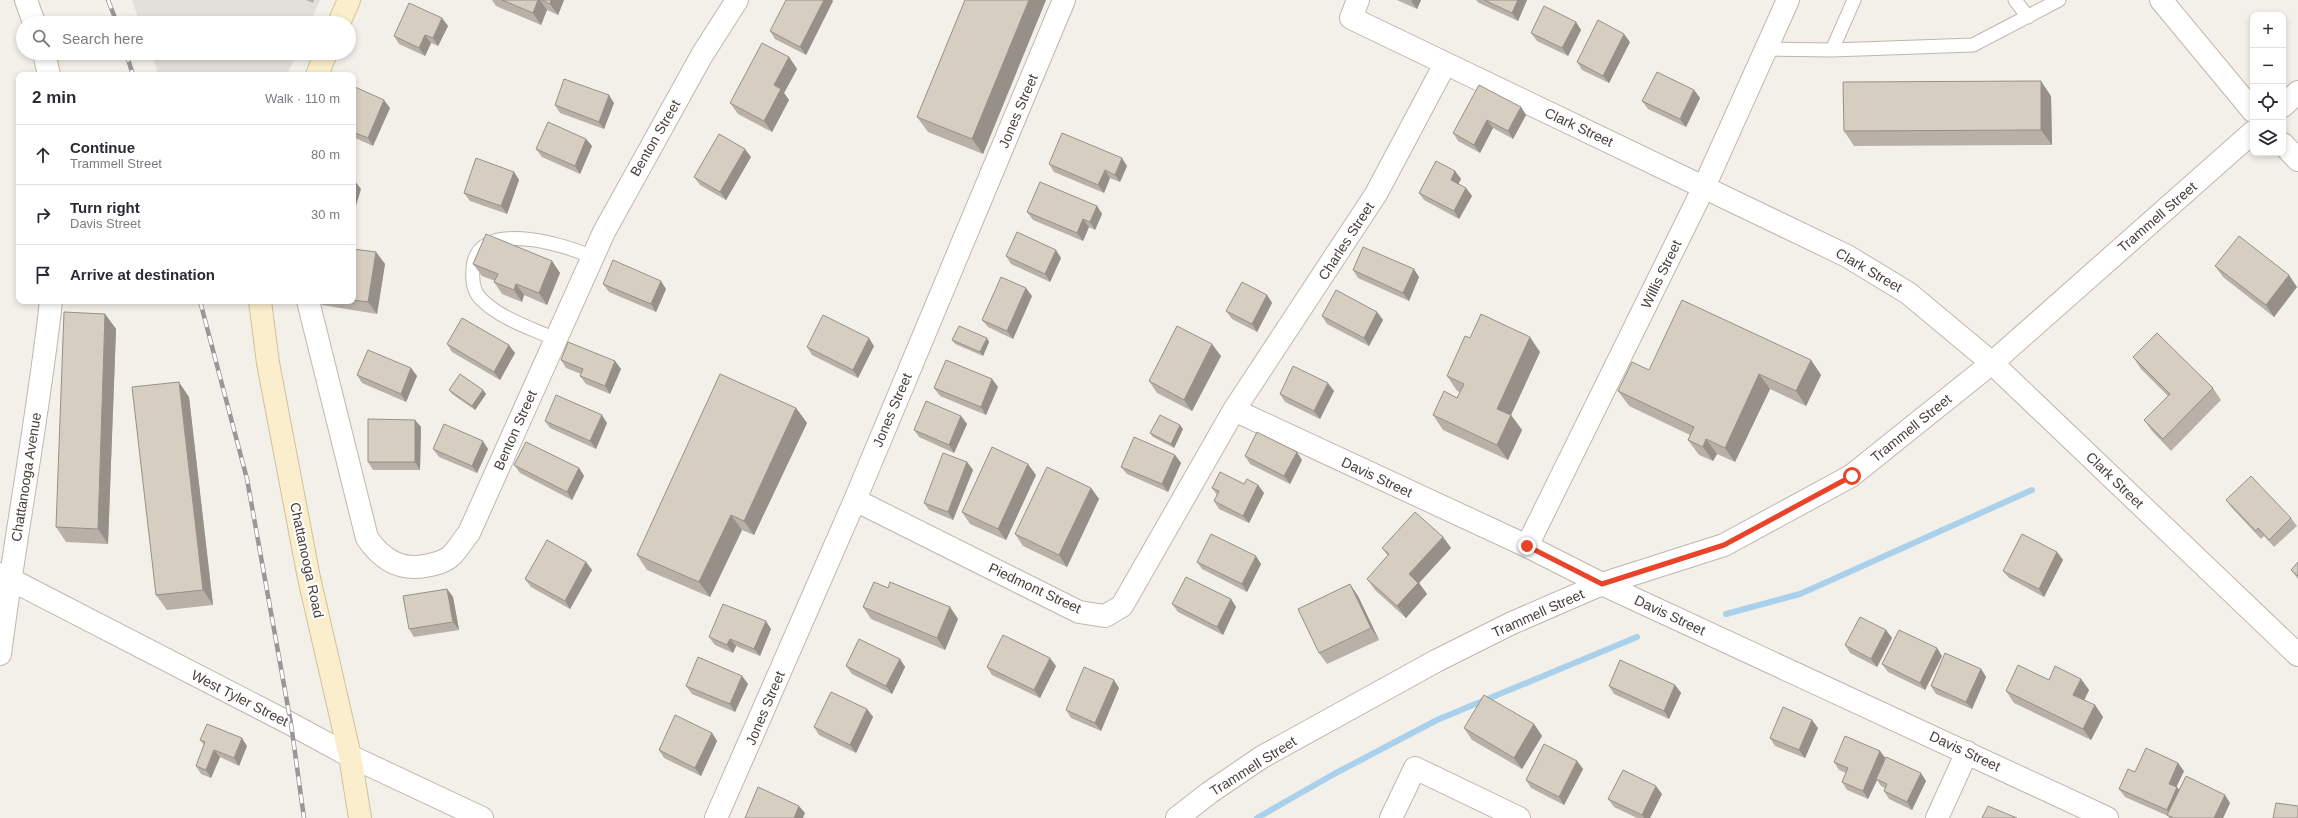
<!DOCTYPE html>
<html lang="en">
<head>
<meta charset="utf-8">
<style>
	:root { --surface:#fff; --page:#f2f2f3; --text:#2b2b33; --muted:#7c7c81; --line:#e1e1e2 }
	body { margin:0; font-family:Arial,sans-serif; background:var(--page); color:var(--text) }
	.controls { position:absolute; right:12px; top:12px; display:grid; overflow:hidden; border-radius:8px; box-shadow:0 2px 6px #0003 }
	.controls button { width:36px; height:36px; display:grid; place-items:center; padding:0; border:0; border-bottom:1px solid var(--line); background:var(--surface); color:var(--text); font:20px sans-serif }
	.stop { position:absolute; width:12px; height:12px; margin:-9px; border:3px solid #e9432a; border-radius:50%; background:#fff }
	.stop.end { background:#e9432a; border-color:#fff; box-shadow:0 1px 4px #0008 }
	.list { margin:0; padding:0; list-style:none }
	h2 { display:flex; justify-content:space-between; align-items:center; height:52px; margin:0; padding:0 16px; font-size:17px }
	h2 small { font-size:13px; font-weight:400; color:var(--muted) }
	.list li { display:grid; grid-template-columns:26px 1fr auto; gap:12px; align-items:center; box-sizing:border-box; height:60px; padding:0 16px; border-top:1px solid var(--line) }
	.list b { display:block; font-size:15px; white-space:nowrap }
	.list p { margin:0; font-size:13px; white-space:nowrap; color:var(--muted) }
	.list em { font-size:13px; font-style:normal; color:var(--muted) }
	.icon { flex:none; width:22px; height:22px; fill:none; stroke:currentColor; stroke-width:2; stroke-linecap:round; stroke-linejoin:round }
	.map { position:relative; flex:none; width:2298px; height:818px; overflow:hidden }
	.search { position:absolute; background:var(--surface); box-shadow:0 2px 6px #0003; left:16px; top:16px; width:340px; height:44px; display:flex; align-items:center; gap:10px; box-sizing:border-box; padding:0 14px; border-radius:22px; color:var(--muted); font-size:15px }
	.panel { position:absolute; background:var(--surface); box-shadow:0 2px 6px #0003; left:16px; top:72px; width:340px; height:232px; border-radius:8px }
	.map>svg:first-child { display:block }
</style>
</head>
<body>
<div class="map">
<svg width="2298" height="818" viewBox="0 0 2298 818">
	<rect width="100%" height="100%" fill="#f3f0e9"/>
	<path fill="#e3dfda" d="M132,0H320L310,23H140Z
		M151,53H297L287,75H159Z"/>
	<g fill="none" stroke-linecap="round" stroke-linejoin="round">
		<path stroke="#aad1eb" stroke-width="6" d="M1726,614L1800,594L2032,490
			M1257,818L1334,774L1437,720L1637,637"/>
		<defs>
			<path id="service" d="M2015,0L2028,17
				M1766,49L1832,50L1973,45L2059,0
				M1832,50L1854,0
				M555,339C531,328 501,319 482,300C473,292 472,281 473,270C474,217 564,244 592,257"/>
			<path id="minor" d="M26,0L34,23
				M1358,0L1351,18L1847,256L1908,293L1992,363L2298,655
				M44,53L49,75
				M2283,106L2298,92
				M308,301L367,538C382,560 402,572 430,565C438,563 446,561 452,555C458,549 463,540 469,533L604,232L702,55L737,0
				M1234,410L1527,546L1602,584L2107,818
				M855,500L1079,612L1105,616L1122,606L1234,410L1376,194L1445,64
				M1527,546L1704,187L1788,0
				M0,654C15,536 38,419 51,301
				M350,756L482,818
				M716,818L855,500L1064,0
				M1177,818L1209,793L1262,757L1436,661L1512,623L1602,584L1724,545L1851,476L1992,363L2253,132
				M1391,818L1415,768L1519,818
				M1937,818L1967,752"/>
			<path id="tertiary" d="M2161,0L2253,111
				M2283,144L2298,160
				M0,574L291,724L350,756"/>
			<path id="secondary" d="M339,23L349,0
				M317,75L326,53
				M260,301L268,363L309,578L350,756L360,818"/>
		</defs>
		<use href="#service" stroke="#beb7ac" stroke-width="15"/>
		<use href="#minor" stroke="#beb7ac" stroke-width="24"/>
		<use href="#tertiary" stroke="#beb7ac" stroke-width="24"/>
		<use href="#secondary" stroke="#cfc19c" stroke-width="24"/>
		<use href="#service" stroke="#fff" stroke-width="13"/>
		<use href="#minor" stroke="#fff" stroke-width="22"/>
		<use href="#tertiary" stroke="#fff" stroke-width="22"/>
		<use href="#secondary" stroke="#faeecc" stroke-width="22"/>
		<defs>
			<path id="rail" d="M108,0L117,23
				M126,53L133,75
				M200,301L247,479L291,724L304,818"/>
		</defs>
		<use href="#rail" stroke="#979797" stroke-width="4.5"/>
		<use href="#rail" stroke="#fff" stroke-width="3" stroke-dasharray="9" stroke-linecap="butt"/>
	</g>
	<path fill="#b9b1a7" d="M306,0H314L313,3Z
		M492,0H564L558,15L547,10L541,25L496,6Z
		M965,0H1046L983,154L928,132L917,117Z
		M1397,0H1421L1417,9Z
		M1476,0H1527L1518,21L1479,3Z
		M833,1L806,55L775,39L770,31Z
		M442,18L448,26L438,46L431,43L425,56L399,44L394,36Z
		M1576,22L1581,30L1568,56L1537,41L1531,33Z
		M1630,42L1609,83L1582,70L1577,62Z
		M789,57L797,69L784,93L789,100L772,132L738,114L730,103Z
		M1694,90L1700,98L1686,127L1648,109L1642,101Z
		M353,91L390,108L373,146L353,137Z
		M2051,96L2052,145L1854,146L1844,131Z
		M614,103L604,129L560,113L555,105Z
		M1521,107L1526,115L1513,139L1493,128L1480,153L1458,141L1453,133Z
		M586,139L592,146L580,174L542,157L536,149Z
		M751,157L726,200L700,185L694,177Z
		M1049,164L1127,166L1120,182L1110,178L1104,193L1054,172Z
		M1455,171L1461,179L1458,184L1466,188L1472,196L1459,219L1424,200L1419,193Z
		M514,172L519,180L507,214L470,201L464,193Z
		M1097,206L1102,214L1095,230L1089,227L1083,241L1033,220L1027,212Z
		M353,249L376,252L385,264L377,314L322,305L319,301H353Z
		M1006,256L1061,258L1050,282L1011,264Z
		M552,261L560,273L547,305L524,295L522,302L502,294L494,282L495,281L482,276L473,264Z
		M2215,266L2297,287L2274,317L2223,277Z
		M1353,270L1419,277L1409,301L1358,278Z
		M603,284L666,289L656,312L609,292Z
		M1267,295L1272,303L1257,332L1232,319L1226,311Z
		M1032,296L1013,339L988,327L982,320Z
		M1377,312L1383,320L1369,346L1327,324L1322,316Z
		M105,314L116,329L108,544L66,542L56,527Z
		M987,338L989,342L983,356L955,344L952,340Z
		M1470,338L1540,352L1511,415L1522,430L1508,460L1443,430L1433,415L1457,398L1460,392L1457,391L1447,376Z
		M447,344L515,353L500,380L452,352Z
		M874,346L858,378L812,355L807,347Z
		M1221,356L1192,411L1157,393L1149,381Z
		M2133,357L2213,388L2221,400L2171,451L2152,431L2144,420L2168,396L2141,369Z
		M561,360L615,361L621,369L610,394L586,384L580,376L581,374L566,368Z
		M1811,360L1821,375L1806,406L1770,389L1735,462L1717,454L1713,461L1699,455L1688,440L1690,435L1629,406L1618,391L1649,370Z
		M411,368L417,376L406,402L362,383L357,375Z
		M992,379L998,387L986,415L940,396L934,388Z
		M449,390H483L486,394L475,410L452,394Z
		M1334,391L1320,419L1285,402L1280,394Z
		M189,397L213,605L167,610L156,595Z
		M796,408L807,423L754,535L742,530L710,597L647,570L637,555Z
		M961,416L967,424L954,453L919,437L914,430Z
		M415,420L421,427L420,470H373L368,462Z
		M545,421L607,423L596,449L550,428Z
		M1183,429L1174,448L1153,437L1150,433Z
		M433,449H488L477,473L439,457Z
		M1175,455L1181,463L1168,492L1127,474L1121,467Z
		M1245,456L1302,460L1290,484L1250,464Z
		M967,462L973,470L953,520L929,510L924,503Z
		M514,465L579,468L584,476L572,500L520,473Z
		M1036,475L1006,540L970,524L962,512Z
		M1244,484L1258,485L1264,493L1249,523L1219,509L1214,501L1217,495L1212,488Z
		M1091,488L1099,499L1067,567L1023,546L1015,534Z
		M2226,500L2291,518L2297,526L2274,547L2264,536L2261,539L2232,508Z
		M1443,537L1451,548L1419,583L1427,594L1406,618L1375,590L1367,579L1388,556L1382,548Z
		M2057,552L2063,560L2044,597L2009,578L2003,571Z
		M586,562L592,570L570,609L531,587L525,579Z
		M1197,562L1261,564L1247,592L1202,569Z
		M2298,562V579L2291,570Z
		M447,589L453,597L459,630L414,637L409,629Z
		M1358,596L1379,640L1327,664L1319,653Z
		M1231,599L1236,607L1223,635L1178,612L1172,604Z
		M863,607H950L958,619L945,650L871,619Z
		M771,629L760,656L736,646L733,653L715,645L709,637Z
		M1886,630L1892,638L1877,667L1850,653L1845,645Z
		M1942,656L1925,690L1888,672L1882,664Z
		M900,659L905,667L892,694L852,674L846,666Z
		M1056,666L1040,698L992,675L987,667Z
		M1981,669L1986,677L1972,709L1936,694L1931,686Z
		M742,676L748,684L735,712L692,694L686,686Z
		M2081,679L2089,690L2084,700L2095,705L2103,717L2091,740L2014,703L2006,691L2049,680Z
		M1675,685L1681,693L1669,719L1614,694L1609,686Z
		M1119,688L1101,731L1071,718L1066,710Z
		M867,709L873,717L856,753L819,735L814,727Z
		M1534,724L1542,736L1522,769L1472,740L1464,728Z
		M1818,728L1805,758L1775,746L1770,738Z
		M712,733L717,741L701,776L664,758L659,750Z
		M200,740L247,746L239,766L220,757L211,778L201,774L196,766L204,745Z
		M1880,751L1885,758L1926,781L1912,810L1889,799L1884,791L1885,788L1881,786L1877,780L1868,799L1847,790L1842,782L1846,773L1839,770L1834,762Z
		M1577,761L1583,769L1564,805L1531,788L1526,780Z
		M2184,771L2176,787L2179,790L2230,803L2223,818H2169L2168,816L2125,797L2119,789L2135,772Z
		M1662,794L1650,818H1637L1614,807L1608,799Z"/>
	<path fill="#969088" d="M538,0H540L547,10L541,25L533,13Z
		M551,0H564L558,15L550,4Z
		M824,0H832L833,1L806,55L800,47Z
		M1029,0H1046L983,154L972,139Z
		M1412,0H1421L1417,9L1411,1Z
		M1518,0H1527L1518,21L1512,13Z
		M442,18L448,26L438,46L433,38Z
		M1576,22L1581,30L1568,56L1562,48Z
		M1624,34L1630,42L1609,83L1603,76Z
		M425,35L431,43L425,56L419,48Z
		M789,57L797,69L784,93L789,100L772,132L764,121L774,85Z
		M2041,81L2051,96L2052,145L2041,130Z
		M1694,90L1700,98L1686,127L1680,119Z
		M609,95L614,103L604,129L599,122Z
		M384,100L390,108L373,146L368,138Z
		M1521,107L1526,115L1513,139L1508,131Z
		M1487,120L1493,128L1480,153L1474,145Z
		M586,139L592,146L580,174L575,166Z
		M745,149L751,157L726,200L720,192Z
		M1122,158L1127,166L1120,182L1115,175Z
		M1105,170L1110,178L1104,193L1098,185Z
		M1455,171L1461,179L1457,187L1451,180Z
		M514,172L519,180L507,214L501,206Z
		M355,181L361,189L353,216V189Z
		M1466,188L1472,196L1459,219L1454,211Z
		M1097,206L1102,214L1095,230L1090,222Z
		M1083,219L1089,227L1083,241L1077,233Z
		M1056,250L1061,258L1050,282L1045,274Z
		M376,252L385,264L377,314L368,302Z
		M552,261L560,273L547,305L539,293Z
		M1414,269L1419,277L1409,301L1403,293Z
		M2289,275L2297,287L2274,317L2266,305Z
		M661,281L666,289L656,312L651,304Z
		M516,284L524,295L522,302L514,290Z
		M1026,288L1032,296L1013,339L1007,331Z
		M1267,295L1272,303L1257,332L1252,324Z
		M1377,312L1383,320L1369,346L1364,338Z
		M105,314L116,329L108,544L98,529Z
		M1530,337L1540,352L1511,415L1522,430L1508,460L1497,445V409Z
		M869,338L874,346L858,378L853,370Z
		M987,338L989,342L983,356L980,352Z
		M1212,344L1221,356L1192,411L1184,400Z
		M509,345L515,353L500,380L494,372Z
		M1811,360L1821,375L1806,406L1796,391Z
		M615,361L621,369L610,394L605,386Z
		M411,368L417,376L406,402L401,394Z
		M1759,374L1770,389L1735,462L1725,448Z
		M992,379L998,387L986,415L981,407Z
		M179,382L189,397L213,605L203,590Z
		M1328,383L1334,391L1320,419L1314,411Z
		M483,390L486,394L475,410L472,406Z
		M796,408L807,423L754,535L744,521Z
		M602,415L607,423L596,449L590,441Z
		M961,416L967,424L954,453L949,445Z
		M415,420L421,427L420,470L415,462Z
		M1180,425L1183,429L1174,448L1171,444Z
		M1706,439L1717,454L1713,461L1703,447Z
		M483,441L488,449L477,473L472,466Z
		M1297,452L1302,460L1290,484L1284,476Z
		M1175,455L1181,463L1168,492L1162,484Z
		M967,462L973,470L953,520L948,512Z
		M1028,464L1036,475L1006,540L998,529Z
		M579,468L584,476L572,500L567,492Z
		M1258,485L1264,493L1249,523L1243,516Z
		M1091,488L1099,499L1067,567L1059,555Z
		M731,515L742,530L710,597L699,582Z
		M1443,537L1451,548L1419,583L1427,594L1406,618L1397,606L1409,574Z
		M2057,552L2063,560L2044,597L2039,589Z
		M1256,556L1261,564L1247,592L1242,584Z
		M586,562L592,570L570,609L565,601Z
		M1350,584L1358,596L1379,640L1371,628Z
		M447,589L453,597L459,630L453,622Z
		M1231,599L1236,607L1223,635L1217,627Z
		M950,607L958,619L945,650L937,638Z
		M766,621L771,629L760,656L754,649Z
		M1886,630L1892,638L1877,667L1871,659Z
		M730,639L736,646L733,653L727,645Z
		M1937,648L1942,656L1925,690L1920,683Z
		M1050,658L1056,666L1040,698L1034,690Z
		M900,659L905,667L892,694L886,686Z
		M1981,669L1986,677L1972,709L1966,702Z
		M742,676L748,684L735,712L730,704Z
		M2081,679L2089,690L2081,707L2073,695Z
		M1114,680L1119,688L1101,731L1095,723Z
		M1675,685L1681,693L1669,719L1664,711Z
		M2095,705L2103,717L2091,740L2083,729Z
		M867,709L873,717L856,753L850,745Z
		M1812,720L1818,728L1805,758L1799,750Z
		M1534,724L1542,736L1522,769L1514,758Z
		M712,733L717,741L701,776L695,768Z
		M242,738L247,746L239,766L234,758Z
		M214,750L220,757L211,778L206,770Z
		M1880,751L1886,759L1876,779L1877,780L1868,799L1863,791Z
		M1577,761L1583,769L1564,805L1559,797Z
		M2178,763L2184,771L2174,792L2169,784Z
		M1921,773L1926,781L1912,810L1907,802Z
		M1656,786L1662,794L1650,818H1644L1642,815Z
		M2177,787L2183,795L2172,818L2167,810Z
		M2225,795L2230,803L2223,818H2214Z
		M799,806L805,813L803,818H794Z"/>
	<path fill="#d7cec2" stroke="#969088" d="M502,0H538L533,13Z
		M542,0H551L550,4Z
		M786,0H824L800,47L770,31Z
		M965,0H1029L972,139L917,117Z
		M1484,0H1518L1512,13Z
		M409,3L442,18L433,38L425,35L419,48L394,36Z
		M1544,6L1576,22L1562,48L1531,33Z
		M1598,20L1624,34L1603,76L1577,62Z
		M762,43L789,57L774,85L781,89L764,121L730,103Z
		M1657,72L1694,90L1680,119L1642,101Z
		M564,79L609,95L599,122L555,105Z
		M2041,81V130L1844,131L1843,82Z
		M1479,85L1521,107L1508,131L1487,120L1474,145L1453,133Z
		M355,87L384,100L368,138L353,132V91Z
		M548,122L586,139L575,166L536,149Z
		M1062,133L1122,158L1115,175L1105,170L1098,185L1049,164Z
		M719,134L745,149L720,192L694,177Z
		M476,158L514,172L501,206L464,193Z
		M1436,161L1455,171L1451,180L1466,188L1454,211L1419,193Z
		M353,180L355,181L353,189Z
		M1040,182L1097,206L1090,222L1083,219L1077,233L1027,212Z
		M1017,232L1056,250L1045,274L1006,256Z
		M486,234L552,261L539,293L516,284L514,290L494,282L498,274L473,264Z
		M2239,236L2289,275L2266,305L2215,266Z
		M1363,247L1414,269L1403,293L1353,270Z
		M353,249L376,252L368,302L353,300Z
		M613,260L661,281L651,304L603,284Z
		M1001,277L1026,288L1007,331L982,320Z
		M1242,282L1267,295L1252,324L1226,311Z
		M1336,290L1377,312L1364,338L1322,316Z
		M1682,300L1811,360L1796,391L1759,374L1725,448L1706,439L1703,447L1688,440L1694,427L1618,391L1632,362L1649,370Z
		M64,312L105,314L98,529L56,527Z
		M1481,314L1530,337L1497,409L1511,415L1497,445L1433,415L1444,391L1457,398L1464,384L1447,376L1465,336L1470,338Z
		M823,315L869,338L853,370L807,347Z
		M462,318L509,345L494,372L447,344Z
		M959,326L987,338L980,352L952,340Z
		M1177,326L1212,344L1184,400L1149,381Z
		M2157,333L2213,388L2163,439L2144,420L2170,394L2133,357Z
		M568,342L615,361L605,386L580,376L583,369L561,360Z
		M368,350L411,368L401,394L357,375Z
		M946,360L992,379L981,407L934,388Z
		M1293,366L1328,383L1314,411L1280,394Z
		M460,374L483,390L472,406L449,390Z
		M720,374L796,408L744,521L731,515L699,582L637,555Z
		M179,382L203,590L156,595L132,387Z
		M556,395L602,415L590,441L545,421Z
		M926,401L961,416L949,445L914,430Z
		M1160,415L1180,425L1171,444L1150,433Z
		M368,419L415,420V462H368Z
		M444,424L483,441L472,466L433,449Z
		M1257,432L1297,452L1284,476L1245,456Z
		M1134,437L1175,455L1162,484L1121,467Z
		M526,442L579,468L567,492L514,465Z
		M992,447L1028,464L998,529L962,512Z
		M943,453L967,462L948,512L924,503Z
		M1047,467L1091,488L1059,555L1015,534Z
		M1220,472L1244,484L1247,479L1258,485L1243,516L1214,501L1219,491L1212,488Z
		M2251,476L2291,518L2269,540L2258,528L2256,531L2226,500Z
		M1415,512L1443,537L1409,574L1418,583L1397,606L1367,579L1389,554L1382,548Z
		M1211,534L1256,556L1242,584L1197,562Z
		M2022,534L2057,552L2039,589L2003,571Z
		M547,540L586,562L565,601L525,579Z
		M2298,562V576L2291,570Z
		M1186,577L1231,599L1217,627L1172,604Z
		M874,582L888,588L890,582L950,607L937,638L863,607Z
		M1350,584L1371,628L1319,653L1298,609Z
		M447,589L453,622L409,629L403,596Z
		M723,604L766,621L754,649L730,639L727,645L709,637Z
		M1860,617L1886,630L1871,659L1845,645Z
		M1899,630L1937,648L1920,683L1882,664Z
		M1003,635L1050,658L1034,690L987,667Z
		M859,639L900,659L886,686L846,666Z
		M1945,653L1981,669L1966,702L1931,686Z
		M698,657L742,676L730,704L686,686Z
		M1620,660L1675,685L1664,711L1609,686Z
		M2018,665L2049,680L2055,666L2081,679L2073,695L2095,705L2083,729L2006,691Z
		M1084,667L1114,680L1095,723L1066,710Z
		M831,692L867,709L850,745L814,727Z
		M1484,695L1534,724L1514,758L1464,728Z
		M1783,707L1812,720L1799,750L1770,738Z
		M675,715L712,733L695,768L659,750Z
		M207,724L242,738L234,758L214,750L206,770L196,766L205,742L200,740Z
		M1845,736L1880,751L1863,791L1842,782L1848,768L1834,762Z
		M1544,744L1577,761L1559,797L1526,780Z
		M2146,748L2178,763L2169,784L2177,787L2167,810L2119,789L2128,769L2135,772Z
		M1886,757L1921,773L1907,802L1884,791L1887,784L1876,779Z
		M1623,770L1656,786L1642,815L1608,799Z
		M2186,776L2225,795L2214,818H2174L2167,815Z
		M758,787L799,806L794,818H745Z
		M2276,803L2298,806V818H2273Z
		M1988,806L2017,818H1982Z"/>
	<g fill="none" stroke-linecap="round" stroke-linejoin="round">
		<path stroke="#e9432a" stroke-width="5" d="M1527,546L1602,584L1724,545L1852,476"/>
	</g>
	<g text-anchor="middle" stroke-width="4" stroke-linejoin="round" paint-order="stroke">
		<g font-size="14" fill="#464038" stroke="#fff">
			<text transform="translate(1018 111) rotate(-67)" y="5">Jones Street</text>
			<text transform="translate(1579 127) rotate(25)" y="5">Clark Street</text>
			<text transform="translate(655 138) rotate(-60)" y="5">Benton Street</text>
			<text transform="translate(2157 217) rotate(-41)" y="5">Trammell Street</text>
			<text transform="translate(1346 241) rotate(-57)" y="5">Charles Street</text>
			<text transform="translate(1869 270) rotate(30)" y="5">Clark Street</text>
			<text transform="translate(1661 274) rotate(-64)" y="5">Willis Street</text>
			<text transform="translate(892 410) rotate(-67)" y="5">Jones Street</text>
			<text transform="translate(1911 428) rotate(-39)" y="5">Trammell Street</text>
			<text transform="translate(515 430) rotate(-66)" y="5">Benton Street</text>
			<text transform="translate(26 477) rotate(-81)" y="5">Chattanooga Avenue</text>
			<text transform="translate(1377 477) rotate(25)" y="5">Davis Street</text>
			<text transform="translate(2115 480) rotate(44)" y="5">Clark Street</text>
			<text transform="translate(307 560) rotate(78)" y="5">Chattanooga Road</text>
			<text transform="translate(1035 588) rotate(25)" y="5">Piedmont Street</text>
			<text transform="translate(1538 613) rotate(-24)" y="5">Trammell Street</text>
			<text transform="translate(1670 615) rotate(25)" y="5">Davis Street</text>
			<text transform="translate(240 698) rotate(27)" y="5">West Tyler Street</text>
			<text transform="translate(765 708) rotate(-67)" y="5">Jones Street</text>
			<text transform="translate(1965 751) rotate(25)" y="5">Davis Street</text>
			<text transform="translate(1253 766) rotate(-32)" y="5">Trammell Street</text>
		</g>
	</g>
</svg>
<div class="controls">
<button>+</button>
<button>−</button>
<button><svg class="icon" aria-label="locate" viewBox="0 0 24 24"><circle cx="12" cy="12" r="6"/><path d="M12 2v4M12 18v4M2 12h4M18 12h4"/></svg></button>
<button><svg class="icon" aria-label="layers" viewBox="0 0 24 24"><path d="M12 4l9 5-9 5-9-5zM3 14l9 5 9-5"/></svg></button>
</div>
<div class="stop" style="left:1852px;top:476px"></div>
<div class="stop end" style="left:1527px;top:546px"></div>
<div class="search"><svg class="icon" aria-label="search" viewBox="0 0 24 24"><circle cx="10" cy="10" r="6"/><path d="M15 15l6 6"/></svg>Search here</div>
<section class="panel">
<h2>2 min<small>Walk · 110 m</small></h2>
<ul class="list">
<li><svg class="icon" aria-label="ahead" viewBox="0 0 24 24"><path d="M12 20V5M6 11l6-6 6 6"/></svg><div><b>Continue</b><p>Trammell Street</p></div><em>80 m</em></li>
<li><svg class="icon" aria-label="right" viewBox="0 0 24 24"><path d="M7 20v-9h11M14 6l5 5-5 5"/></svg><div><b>Turn right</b><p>Davis Street</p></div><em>30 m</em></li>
<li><svg class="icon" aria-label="arrive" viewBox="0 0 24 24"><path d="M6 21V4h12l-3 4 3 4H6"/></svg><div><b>Arrive at destination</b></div></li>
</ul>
</section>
</div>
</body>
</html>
